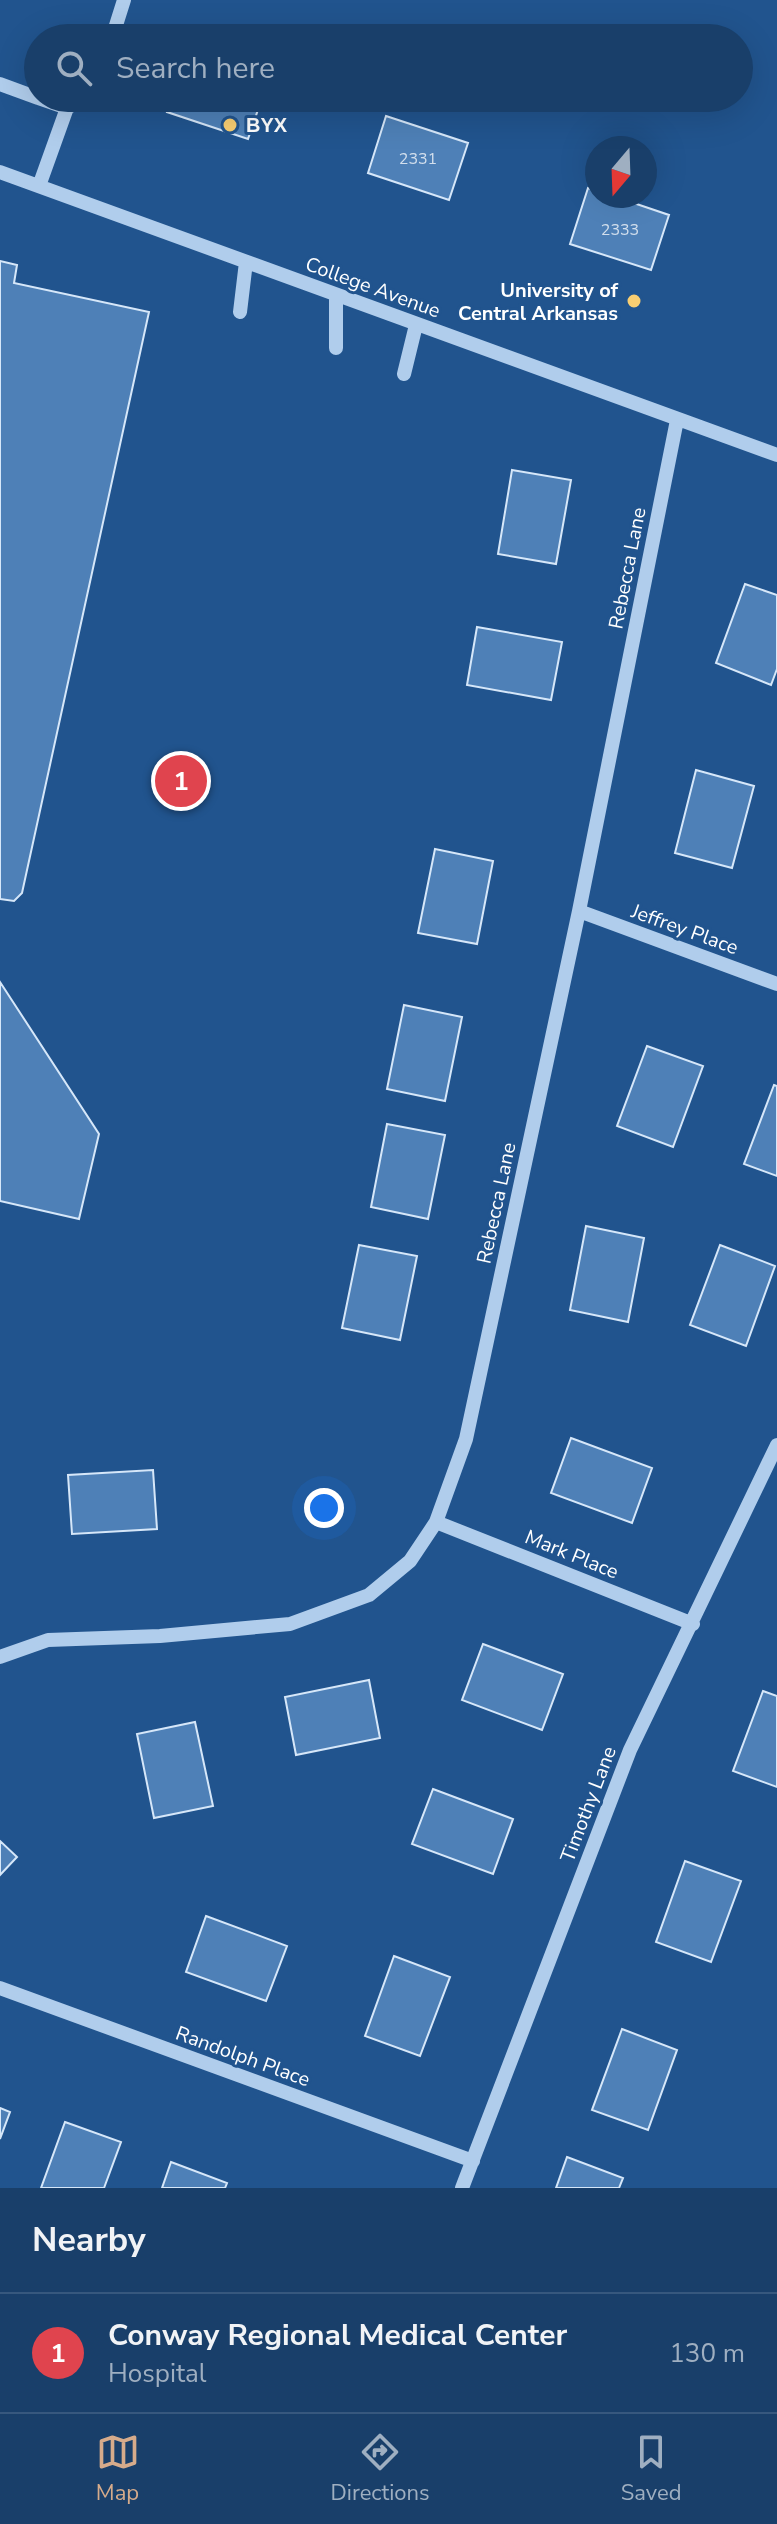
<!DOCTYPE html>
<html lang="en">
<head>
<meta charset="utf-8">
<style>
	:root { --surface:#193f6a; --page:#224670; --text:#f1f3f6; --muted:#9fafc1; --line:#37587e; --accent:#d6ab8b }
	body { margin:0; font-family:"Nunito Sans",sans-serif; background:var(--page); color:var(--text) }
	.compass { position:absolute; left:585px; top:136px; width:72px; height:72px; border-radius:50%; background:var(--surface); box-shadow:0 8px 32px #0002; rotate:199deg }
	.you { position:absolute; left:324px; top:1508px; width:28px; height:28px; margin:-20px; border:6px solid #fff; border-radius:50%; background:#1a73e8; box-shadow:0 0 0 12px #1a73e833 }
	.badge { display:grid; place-items:center; width:52px; height:52px; border-radius:50%; background:var(--accent); color:#fff; font-size:26px; font-weight:700 }
	.pin { position:absolute; translate:-50% -50%; border:4px solid #fff; box-shadow:0 2px 8px #0006 }
	.list { margin:0; padding:0; list-style:none }
	h2 { display:flex; justify-content:space-between; align-items:center; height:104px; margin:0; padding:0 32px; font-size:34px }
	h2 small { font-size:26px; font-weight:400; color:var(--muted) }
	.list li { display:grid; grid-template-columns:52px 1fr auto; gap:24px; align-items:center; box-sizing:border-box; height:120px; padding:0 32px; border-top:2px solid var(--line) }
	.list b { display:block; font-size:30px; white-space:nowrap }
	.list p { margin:0; font-size:26px; white-space:nowrap; color:var(--muted) }
	.list em { font-size:26px; font-style:normal; color:var(--muted) }
	.icon { flex:none; width:44px; height:44px; fill:none; stroke:currentColor; stroke-width:2; stroke-linecap:round; stroke-linejoin:round }
	.map { position:relative; flex:none; width:777px; height:2188px; overflow:hidden }
	.search { position:absolute; background:var(--surface); box-shadow:0 8px 32px #0002; left:24px; right:24px; top:24px; height:88px; display:flex; align-items:center; gap:20px; box-sizing:border-box; padding:0 28px; border-radius:44px; color:var(--muted); font-size:30px }
	.sheet { height:224px; background:var(--surface) }
	nav { display:flex; justify-content:space-around; align-items:center; box-sizing:border-box; height:112px; border-top:2px solid var(--line); background:var(--surface); font-size:22px; color:var(--muted) }
	nav a { display:grid; justify-items:center; gap:4px }
	nav .on { color:var(--accent) }
	.map>svg:first-child { display:block }
</style>
</head>
<body>
<div class="map">
<svg width="777" height="2188" viewBox="0 0 777 2188">
	<rect width="100%" height="100%" fill="#21548e"/>
	<path fill="#4e80b7" stroke="#d6e7f9" stroke-width="2" d="M172,98H262L248,139L167,112Z
		M386,116L468,143L449,200L368,173Z
		M588,188L597,191V196H613L669,215L651,270L570,244Z
		M0,261L17,265L14,283L149,312L22,893L14,901L0,899Z
		M512,470L571,480L556,564L498,554Z
		M745,584L777,595V669L771,685L716,663Z
		M477,627L562,642L551,700L467,685Z
		M696,770L754,786L732,868L675,853Z
		M435,849L493,861L477,944L418,933Z
		M0,982L99,1134L79,1219L0,1201Z
		M404,1005L462,1017L445,1101L387,1089Z
		M647,1046L703,1066L673,1147L617,1126Z
		M774,1085L777,1086V1176L744,1164Z
		M387,1124L445,1135L428,1219L371,1207Z
		M586,1226L644,1238L628,1322L570,1310Z
		M359,1245L417,1256L400,1340L342,1328Z
		M720,1245L775,1266L746,1346L690,1325Z
		M571,1438L652,1468L632,1523L551,1493Z
		M153,1470L157,1529L72,1534L68,1475Z
		M483,1644L563,1674L542,1730L462,1700Z
		M369,1680L380,1738L296,1755L285,1697Z
		M763,1691L777,1696V1787L733,1771Z
		M195,1722L213,1806L154,1818L137,1734Z
		M433,1789L513,1819L493,1874L412,1844Z
		M0,1841L17,1857L0,1875Z
		M685,1861L741,1881L711,1962L656,1942Z
		M206,1916L287,1946L266,2001L186,1972Z
		M394,1956L450,1977L420,2056L365,2036Z
		M622,2029L677,2050L648,2130L592,2110Z
		M0,2108L10,2112L0,2139Z
		M65,2122L121,2142L104,2188H41Z
		M567,2157L623,2178L619,2188H556Z
		M171,2162L227,2183L225,2188H162Z"/>
	<g fill="none" stroke-linecap="round" stroke-linejoin="round">
		<path stroke="#b0cdec" stroke-width="14" d="M112,38L124,0
			M0,84L38,98
			M38,98L67,108L85,98
			M0,172L777,455
			M39,186L67,108
			M336,296V348
			M240,312L246,262
			M404,374L416,325
			M579,911L777,984
			M436,1522L693,1624
			M0,1657L48,1640L160,1636L290,1624L369,1595L410,1561L436,1522L466,1439L579,911L677,420
			M0,1988L473,2161
			M462,2188L630,1750L777,1445"/>
	</g>
	<g fill="#f8ce72" stroke="#21548e" stroke-width="3">
		<circle cx="230" cy="125" r="8"/>
		<circle cx="634" cy="301" r="8"/>
	</g>
	<g text-anchor="middle" stroke-width="6" stroke-linejoin="round" paint-order="stroke">
		<g font-size="16" fill="#d3dfed">
			<text x="418" y="164">2331</text>
			<text x="620" y="235">2333</text>
		</g>
		<g font-size="20" font-weight="bold" fill="#fff" stroke="#21548e" text-anchor="start">
			<text x="246" y="132">ΒΥΧ</text>
			<text x="618" y="297" text-anchor="end">University of<tspan x="618" dy="23">Central Arkansas</tspan></text>
		</g>
		<g font-size="20" fill="#fff" stroke="#21548e">
			<text transform="translate(373 287) rotate(20)" y="7">College Avenue</text>
			<text transform="translate(627 568) rotate(-79)" y="7">Rebecca Lane</text>
			<text transform="translate(685 929) rotate(20)" y="7">Jeffrey Place</text>
			<text transform="translate(496 1203) rotate(-78)" y="7">Rebecca Lane</text>
			<text transform="translate(572 1554) rotate(22)" y="7">Mark Place</text>
			<text transform="translate(588 1804) rotate(-69)" y="7">Timothy Lane</text>
			<text transform="translate(243 2056) rotate(20)" y="7">Randolph Place</text>
		</g>
	</g>
</svg>
<svg class="compass" viewBox="-18 -18 36 36"><path d="M0-13l5 13h-10z" fill="#e53935"/><path d="M0 13l5-13h-10z" fill="#9fafc1"/></svg>
<div class="you"></div>
<div class="pin badge" style="left:181px;top:781px;background:#e0444e">1</div>
<div class="search"><svg class="icon" aria-label="search" viewBox="0 0 24 24"><circle cx="10" cy="10" r="6"/><path d="M15 15l6 6"/></svg>Search here</div>
</div>
<section class="sheet">
<h2>Nearby<small></small></h2>
<ul class="list">
<li><span class="badge" style="background:#e0444e">1</span><div><b>Conway Regional Medical Center</b><p>Hospital</p></div><em>130 m</em></li>
</ul>
</section>
<nav>
<a class="on"><svg class="icon" aria-label="map" viewBox="0 0 24 24"><path d="M3 6l6-2 6 2 6-2v14l-6 2-6-2-6 2zM9 4v14M15 6v14"/></svg>Map</a>
<a><svg class="icon" aria-label="directions" viewBox="0 0 24 24"><path d="M12 3l9 9-9 9-9-9zM9 14v-3h6M13 9l2 2-2 2"/></svg>Directions</a>
<a><svg class="icon" aria-label="saved" viewBox="0 0 24 24"><path d="M7 4h10v16l-5-4-5 4z"/></svg>Saved</a>
</nav>
</body>
</html>
